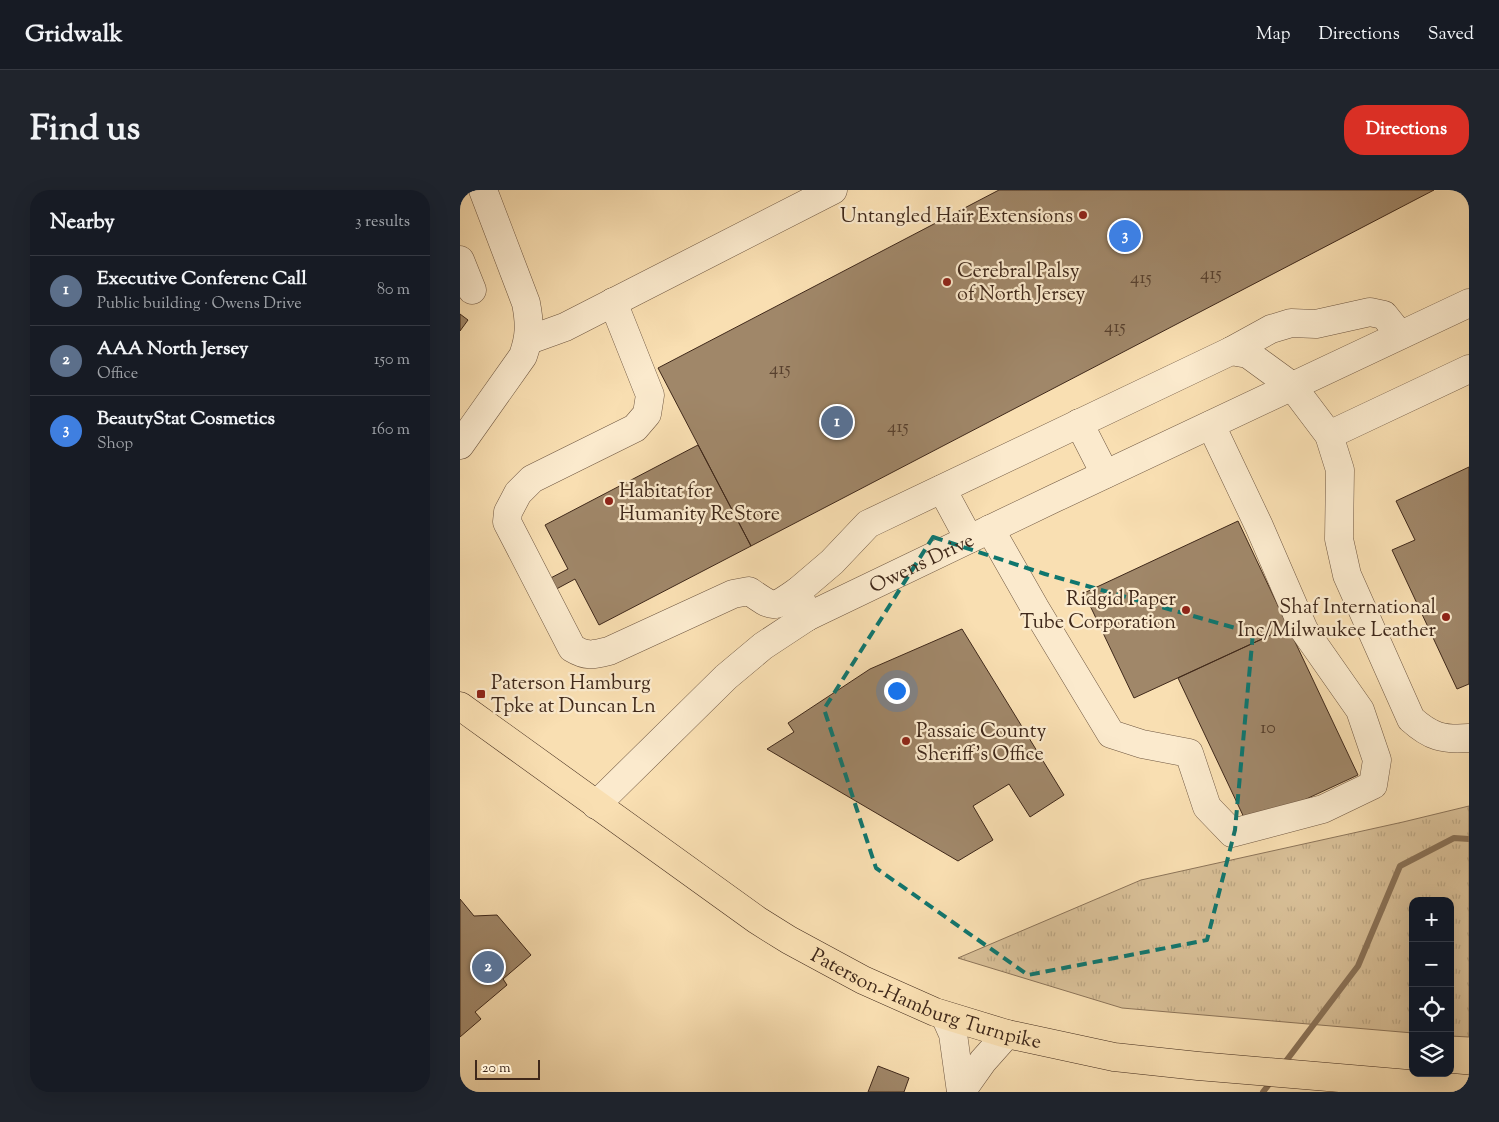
<!DOCTYPE html>
<html lang="en">
<head>
<meta charset="utf-8">
<style>
	:root { --surface:#171b24; --page:#20242c; --text:#f1f3f6; --muted:#9ea1a6; --line:#363941; --accent:#d93025 }
	body { margin:0; font-family:"Sorts Mill Goudy",serif; background:var(--page); color:var(--text) }
	.controls { position:absolute; right:15px; bottom:15px; display:grid; overflow:hidden; border-radius:10px; box-shadow:0 5px 20px #0002 }
	.controls button { width:45px; height:45px; display:grid; place-items:center; padding:0; border:0; border-bottom:1px solid var(--line); background:var(--surface); color:var(--text); font:25px sans-serif }
	.scale { position:absolute; left:15px; bottom:12px; width:65px; box-sizing:border-box; padding-left:5px; border:2px solid #3f281a; border-top:0; font-size:14px; line-height:18px; white-space:nowrap; color:#3f281a; -webkit-text-stroke:4px #fbeacd; paint-order:stroke }
	.you { position:absolute; left:436px; top:500px; width:18px; height:18px; margin:-12px; border:4px solid #fff; border-radius:50%; background:#1a73e8; box-shadow:0 0 0 8px #1a73e833 }
	.badge { display:grid; place-items:center; width:32px; height:32px; border-radius:50%; background:var(--accent); color:#fff; font-size:16px; font-weight:700 }
	.pin { position:absolute; translate:-50% -50%; border:2px solid #fff; box-shadow:0 1px 5px #0006 }
	.list { margin:0; padding:0; list-style:none }
	h2 { display:flex; justify-content:space-between; align-items:center; height:65px; margin:0; padding:0 20px; font-size:21px }
	h2 small { font-size:16px; font-weight:400; color:var(--muted) }
	.list li { display:grid; grid-template-columns:32px 1fr auto; gap:15px; align-items:center; box-sizing:border-box; height:70px; padding:0 20px; border-top:1px solid var(--line) }
	.list b { display:block; font-size:19px; white-space:nowrap }
	.list p { margin:0; font-size:16px; white-space:nowrap; color:var(--muted) }
	.list em { font-size:16px; font-style:normal; color:var(--muted) }
	.icon { flex:none; width:28px; height:28px; fill:none; stroke:currentColor; stroke-width:2; stroke-linecap:round; stroke-linejoin:round }
	.map { position:relative; flex:none; width:1009px; height:902px; overflow:hidden; border-radius:20px }
	header { display:flex; align-items:center; gap:30px; box-sizing:border-box; height:70px; padding:0 25px; background:var(--surface); border-bottom:1px solid var(--line) }
	header strong { font-size:24px }
	nav { display:flex; gap:28px; margin-inline-start:auto; font-size:18px }
	.intro { display:flex; align-items:center; justify-content:space-between; box-sizing:border-box; height:120px; padding:0 30px }
	h1 { margin:0; font-size:35px }
	.button { padding:12px 22px; border-radius:20px; background:var(--accent); color:#fff; font-size:18px; font-weight:700 }
	main { display:flex; gap:30px; padding:0 30px }
	aside { flex:1; background:var(--surface); border-radius:20px; box-shadow:0 5px 20px #0002 }
	.map>svg:first-child { display:block }
</style>
</head>
<body>
<header>
<strong>Gridwalk</strong>
<nav><a>Map</a><a>Directions</a><a>Saved</a></nav>
</header>
<div class="intro"><h1>Find us</h1><a class="button">Directions</a></div>
<main>
<aside>
<h2>Nearby<small>3 results</small></h2>
<ul class="list">
<li><span class="badge" style="background:#5c6f8a">1</span><div><b>Executive Conferenc Call</b><p>Public building · Owens Drive</p></div><em>80 m</em></li>
<li><span class="badge" style="background:#5c6f8a">2</span><div><b>AAA North Jersey</b><p>Office</p></div><em>150 m</em></li>
<li><span class="badge" style="background:#3f7fe0">3</span><div><b>BeautyStat Cosmetics</b><p>Shop</p></div><em>160 m</em></li>
</ul>
</aside>
<div class="map">
<svg width="1009" height="902" viewBox="0 0 1009 902">
	<defs>
		<pattern id="grass-tufts" width="24" height="20" patternUnits="userSpaceOnUse" patternTransform="scale(1.25)"><rect width="24" height="20" fill="#d9c098"/><path d="M3 7l-1-3M5 7V3M7 7l1-3M15 17l-1-3M17 17v-4M19 17l1-3" fill="none" stroke="#bba582"/></pattern>
	</defs>
	<rect width="100%" height="100%" fill="#f9dfb2"/>
	<filter id="stains"><feTurbulence type="fractalNoise" baseFrequency=".004" numOctaves="4"/><feColorMatrix values="0 0 0 0 .2 0 0 0 0 .09 0 0 0 0 .02 0 0 0 .5 -.17"/></filter>
	<radialGradient id="worn" r=".72"><stop offset=".6" stop-color="#630" stop-opacity="0"/><stop offset="1" stop-color="#630" stop-opacity=".3"/></radialGradient>
	<path fill="url(#grass-tufts)" stroke="#8c7459" d="M1009,616V847L990,846V711H953V843L662,818L498,768L681,690L943,632Z"/>
	<g fill="none" stroke-linecap="round" stroke-linejoin="round">
		<path stroke="#897156" stroke-width="6" d="M823,875L898,776L940,676L994,648L1009,649
			M803,902L813,889"/>
	</g>
	<path fill="#a08769" stroke="#3f281a" d="M539,0H974L291,356L198,178Z
		M0,124L8,130L0,141Z
		M238,255L291,356L139,435L115,389L89,403L83,392L108,379L85,335Z
		M1009,277V494L997,499L932,360L955,350L936,311Z
		M778,331L828,437L674,508L624,403Z
		M828,437L898,585L788,636L718,488Z
		M502,439L604,605L570,627L549,594L513,616L533,650L498,671L307,559L334,542L328,533L410,479Z
		M0,709L14,726L37,725L71,765L43,789L47,795L15,822L21,829L0,847Z
		M418,876L449,888L444,902H408Z"/>
	<g fill="none" stroke-linecap="round" stroke-linejoin="round">
		<defs>
			<g id="minor">
				<path d="M0,70L12,100"/>
				<path d="M153,112L190,205L187,224L175,238L72,289L58,303L48,322L47,332L112,458C127,467 133,465 149,461L273,404L289,401C315,419 313,418 338,401"/>
				<path d="M69,150L105,137L373,0"/>
				<path d="M771,161L811,139L831,133L856,134L910,122L924,125L940,145"/>
				<path d="M619,233L645,284"/>
				<path d="M869,245L1009,179"/>
				<path d="M0,255L63,166C70,146 70,134 66,113L23,0"/>
				<path d="M482,299L509,349"/>
				<path d="M530,339L575,418L651,544L682,554L729,563L747,617L772,643L863,619L913,595L917,570L900,520L844,440L799,336L751,235"/>
				<path d="M347,427L338,401L372,372L408,334L771,161L788,164L832,196L869,245L880,280L879,349L887,385L951,529C971,547 983,550 1009,548"/>
				<path id="s1" d="M136,615L266,487L303,456L347,427L595,308L1009,113"/>
				<path d="M485,826L493,844L501,902"/>
				<path d="M501,902L523,871L547,844"/>
			</g>
			<g id="major">
				<path id="s2" d="M0,516L297,730L329,750L403,790L475,822L547,844L654,867L738,876L1009,899"/>
			</g>
		</defs>
		<use href="#minor" stroke="#6e5640" stroke-width="29"/>
		<use href="#major" stroke="#3f281a" stroke-width="29"/>
		<use href="#minor" stroke="#fbeacd" stroke-width="28"/>
		<use href="#major" stroke="#f9dfb2" stroke-width="28"/>
	</g>
	<path fill="none" stroke="#0f766e" stroke-width="4" stroke-dasharray="10 6" stroke-linejoin="round" d="M473,347L585,384L793,443L775,640L747,750L568,785L416,678L364,519Z"/>
	<g fill="#8f2418" stroke="#fbeacd" stroke-width="2">
		<circle cx="623" cy="25" r="5"/>
		<circle cx="487" cy="92" r="5"/>
		<circle cx="149" cy="311" r="5"/>
		<circle cx="726" cy="420" r="5"/>
		<circle cx="986" cy="427" r="5"/>
		<rect x="16" y="499" width="10" height="10" rx="2.5"/>
		<circle cx="446" cy="551" r="5"/>
	</g>
	<g text-anchor="middle" stroke-width="4.5" stroke-linejoin="round" paint-order="stroke">
		<g font-size="18" fill="#57402e">
			<text x="751" y="89">415</text>
			<text x="681" y="93">415</text>
			<text x="655" y="142">415</text>
			<text x="320" y="184">415</text>
			<text x="438" y="242">415</text>
			<text x="808" y="543">10</text>
		</g>
		<g font-size="20" fill="#3f281a" stroke="#fbeacd" text-anchor="start">
			<text x="613" y="32" text-anchor="end">Untangled Hair Extensions</text>
			<text x="497" y="87">Cerebral Palsy<tspan x="497" dy="23">of North Jersey</tspan></text>
			<text x="159" y="307">Habitat for<tspan x="159" dy="23">Humanity ReStore</tspan></text>
			<text x="716" y="415" text-anchor="end">Ridgid Paper<tspan x="716" dy="23">Tube Corporation</tspan></text>
			<text x="976" y="423" text-anchor="end">Shaf International<tspan x="976" dy="23">Inc/Milwaukee Leather</tspan></text>
			<text x="31" y="499">Paterson Hamburg<tspan x="31" dy="23">Tpke at Duncan Ln</tspan></text>
			<text x="456" y="547">Passaic County<tspan x="456" dy="23">Sheriff's Office</tspan></text>
		</g>
		<g font-size="20" fill="#3f281a" stroke="#fbeacd">
			<text dy="7" stroke="none"><textPath href="#s1" startOffset="410">Owens Drive</textPath></text>
			<text dy="7" stroke="none"><textPath href="#s2" startOffset="554">Paterson-Hamburg Turnpike</textPath></text>
		</g>
	</g>
	<rect width="100%" height="100%" filter="url(#stains)"/>
	<rect width="100%" height="100%" fill="url(#worn)"/>
</svg>
<div class="controls">
<button>+</button>
<button>−</button>
<button><svg class="icon" aria-label="locate" viewBox="0 0 24 24"><circle cx="12" cy="12" r="6"/><path d="M12 2v4M12 18v4M2 12h4M18 12h4"/></svg></button>
<button><svg class="icon" aria-label="layers" viewBox="0 0 24 24"><path d="M12 4l9 5-9 5-9-5zM3 14l9 5 9-5"/></svg></button>
</div>
<div class="scale">20 m</div>
<div class="you"></div>
<div class="pin badge" style="left:377px;top:232px;background:#5c6f8a">1</div>
<div class="pin badge" style="left:28px;top:777px;background:#5c6f8a">2</div>
<div class="pin badge" style="left:665px;top:46px;background:#3f7fe0">3</div>
</div>
</main>
</body>
</html>
